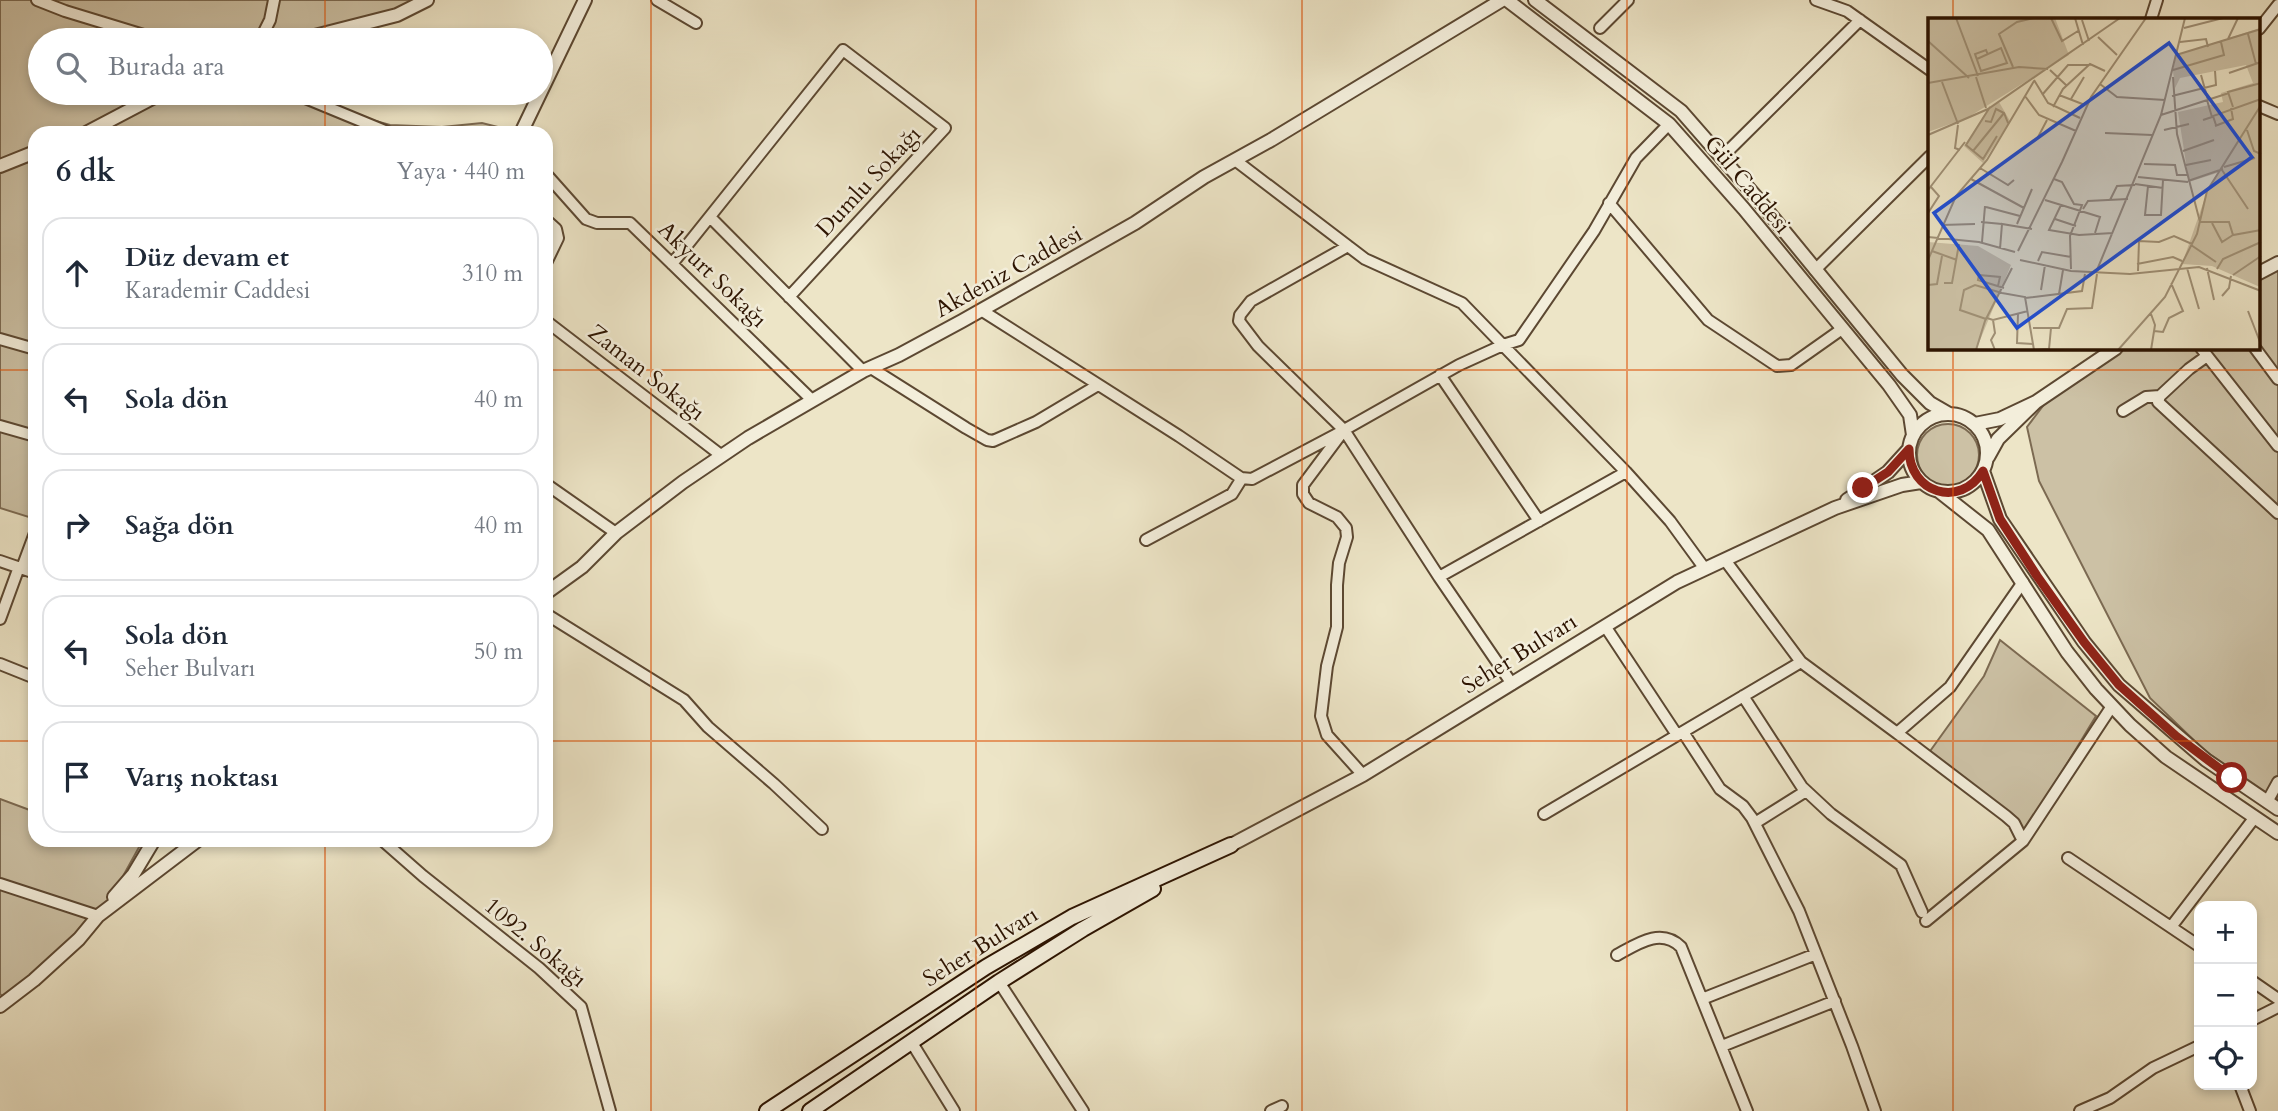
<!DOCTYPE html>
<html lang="tr">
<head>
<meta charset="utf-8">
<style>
	:root { --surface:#fff; --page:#f2f2f3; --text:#1f2937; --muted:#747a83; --line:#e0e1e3 }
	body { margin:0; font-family:Cardo,serif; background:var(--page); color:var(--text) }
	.controls { position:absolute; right:21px; bottom:21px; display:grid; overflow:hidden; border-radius:14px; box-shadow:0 4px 10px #0003 }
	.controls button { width:63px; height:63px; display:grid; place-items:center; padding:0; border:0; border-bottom:2px solid var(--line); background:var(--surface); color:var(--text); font:35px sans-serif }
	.stop { position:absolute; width:21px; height:21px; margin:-16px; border:5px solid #8f2418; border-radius:50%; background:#fff }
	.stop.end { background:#8f2418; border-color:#fff; box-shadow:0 2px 7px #0008 }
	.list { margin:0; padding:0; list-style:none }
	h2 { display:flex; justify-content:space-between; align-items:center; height:91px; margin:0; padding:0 28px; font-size:30px }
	h2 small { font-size:23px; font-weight:400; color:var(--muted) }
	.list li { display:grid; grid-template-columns:46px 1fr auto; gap:21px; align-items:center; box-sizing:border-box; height:112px; margin:0 14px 14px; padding:0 14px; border:2px solid var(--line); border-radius:21px }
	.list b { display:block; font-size:26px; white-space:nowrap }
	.list p { margin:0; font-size:23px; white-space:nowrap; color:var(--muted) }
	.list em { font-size:23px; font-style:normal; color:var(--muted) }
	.icon { flex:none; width:38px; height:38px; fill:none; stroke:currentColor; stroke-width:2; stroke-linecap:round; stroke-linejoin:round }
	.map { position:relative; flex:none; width:2278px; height:1111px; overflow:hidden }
	.search { position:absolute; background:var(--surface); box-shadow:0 4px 10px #0003; left:28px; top:28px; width:525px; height:77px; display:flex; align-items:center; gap:18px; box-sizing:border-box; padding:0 24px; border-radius:38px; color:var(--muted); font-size:26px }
	.panel { position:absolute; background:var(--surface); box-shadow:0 4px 10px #0003; left:28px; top:126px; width:525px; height:721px; border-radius:21px }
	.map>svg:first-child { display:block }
</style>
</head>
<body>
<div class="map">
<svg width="2278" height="1111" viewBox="0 0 2278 1111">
	<rect width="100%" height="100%" fill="#ede5c7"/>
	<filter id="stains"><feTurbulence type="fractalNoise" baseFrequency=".00286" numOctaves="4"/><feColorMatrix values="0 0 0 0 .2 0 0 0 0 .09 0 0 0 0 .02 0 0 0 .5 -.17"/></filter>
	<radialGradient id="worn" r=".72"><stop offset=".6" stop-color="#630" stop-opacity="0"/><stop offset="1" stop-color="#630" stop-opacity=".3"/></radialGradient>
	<path fill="#ccc1a5" stroke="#7c6a52" stroke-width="2" d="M0,0H431L298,40H40V93H307L365,118L390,125L442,127L482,123L514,131L513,133H35V519L0,508Z
		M2278,264V803L2204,750L2150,698L2039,481L2027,427L2052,394L2118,348H2259V273Z
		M1917 455a31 31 0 1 1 62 0a31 31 0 1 1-62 0Z
		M2000,640L2096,716L2025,833L1928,754L1984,676Z
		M0,799L35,812V840H143L101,916L8,1001L0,994Z"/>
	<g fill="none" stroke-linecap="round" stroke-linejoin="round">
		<defs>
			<path id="minor" d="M37,0L65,11L160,40
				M657,0L696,23
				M1816,0L1847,11L1930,70
				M2151,19L2157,0
				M1600,28L1628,0
				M2259,29L2278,5
				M260,40L270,20L274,0
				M293,93L390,133
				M2259,106L2278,114
				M1721,158L1860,20
				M1235,160L1365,259L1462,303L1626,472L1439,577
				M546,174L586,219L597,223H630L812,400
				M1609,203L1708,320L1777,366L1791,365L1842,329
				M710,217L863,371
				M546,220L556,229L558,238L546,263
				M1348,246L1251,301L1240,315L1239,321L1258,346L1344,430L1439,577L1512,684
				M672,264L843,50L945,128L789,297
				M1815,270L1930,156
				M981,310L1179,436L1241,478L1252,479L1341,432
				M546,321L722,456
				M0,339L35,349
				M2201,348L2278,446
				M2255,348L2278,379
				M2207,356L2189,369L2160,396L2158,402L2278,513
				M871,368L966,428L987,440L993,441L1036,422L1098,385
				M1440,375L1539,521
				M2123,411L2146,397L2160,396
				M0,426L35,436
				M1626,472L1670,521L1705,569
				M546,484L616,533
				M1146,540L1232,494L1242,478
				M1725,560L1801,662L1897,733L1950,687L2023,582
				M0,561L35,573
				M22,568L35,533
				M546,614L684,700L708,727L774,784L822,829
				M0,619L19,567
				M1605,626L1677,735
				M0,664L35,678
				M1743,696L1802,787L1831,814L1901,865L1922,912
				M1683,732L1720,789L1743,806L1752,818L1799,911L1852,1046L1875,1111
				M1897,733L2006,816L2014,823L2023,841
				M1363,775L1327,735L1321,716L1327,666L1337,627V585L1339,563L1347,537L1346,528L1337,517L1309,503L1303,494V485L1344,430L1459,365L1503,345L1519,340L1594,231L1636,158L1669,124
				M2267,802L2278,782
				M1544,814L1801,662
				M1755,823L1806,791
				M382,840L423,876L539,968L581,1007L610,1111
				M2068,858L2199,946
				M0,884L98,916
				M1926,921L2023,841L2112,706
				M2171,927L2255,817
				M1617,955C1637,944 1661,927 1681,947L1747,1111
				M2252,981L2278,999
				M999,982L1083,1111
				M1702,999L1816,954
				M2252,1020L2278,1007
				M912,1043L954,1111
				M1722,1046L1835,1001
				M2240,1085L2250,1111
				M1271,1111L1282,1106
				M2080,1111L2110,1098L2153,1068L2199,1046"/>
			<path id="tertiary" d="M1507,0L1669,124L1744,209L1889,385L1910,415L1913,435
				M1535,0L1681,111L1757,198L1902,375L1930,403L1949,414
				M299,40L397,15L427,0
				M86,133L162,93
				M521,133L585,0
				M0,166L35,152
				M2259,273L2278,263
				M2036,402L2116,348
				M1909 453a39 39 0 1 1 78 0a39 39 0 1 1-78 0Z
				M1975,424L2000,419L2036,402L1998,439L1988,457
				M1983,471L2000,519L2084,642L2119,685L2206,760L2278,809
				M1940,492L1988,530L2067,652L2096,689L2130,725L2166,757L2278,833
				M1847,500L1888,472L1909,449
				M546,593L582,567L616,533L683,482L748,438L863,371L899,355L962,321L1135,223L1204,177L1271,140L1502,0
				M1231,845L1363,775L1677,582L1835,508L1902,485L1921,482
				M114,897L133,875L154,840
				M0,1006L34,980L79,939L98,916L198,840"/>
			<path id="secondary" d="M767,1111L986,967L1072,917L1231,845
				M810,1111L999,982L1083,929L1153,889"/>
		</defs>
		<use href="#minor" stroke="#5c4832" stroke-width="14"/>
		<use href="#tertiary" stroke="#5c4832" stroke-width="16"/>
		<use href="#secondary" stroke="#2c1300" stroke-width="18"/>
		<use href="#minor" stroke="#f3eedb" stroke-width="10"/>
		<use href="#tertiary" stroke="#f3eedb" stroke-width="12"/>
		<use href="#secondary" stroke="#f3eedb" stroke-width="14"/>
	</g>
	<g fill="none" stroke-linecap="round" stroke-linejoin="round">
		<path stroke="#8f2418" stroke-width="9" d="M1863,488L1888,472L1909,449C1909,493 1960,509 1983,471L2000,519L2037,576L2084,642L2110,674L2119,685L2176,736L2232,778"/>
	</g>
	<path fill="none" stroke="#df560b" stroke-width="2" stroke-opacity="0.55" d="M325,0V40M651,0V1111M976,0V1111M1302,0V1111M1627,0V1111M1953,0V19M325,93V133M1953,348V1111M0,370H35M546,370H2278M0,741H35M546,741H2278M325,840V1111"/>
	<g text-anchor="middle" stroke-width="5" stroke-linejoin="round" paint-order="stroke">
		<g font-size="23" fill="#2c1300" stroke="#f3eedb">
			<text transform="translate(868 181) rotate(-47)" y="8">Dumlu Sokağı</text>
			<text transform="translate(1748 184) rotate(50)" y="8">Gül Caddesi</text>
			<text transform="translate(1008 271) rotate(-29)" y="8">Akdeniz Caddesi</text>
			<text transform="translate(713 274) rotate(44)" y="8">Akyurt Sokağı</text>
			<text transform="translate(647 372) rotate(38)" y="8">Zaman Sokağı</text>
			<text transform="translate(1519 653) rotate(-32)" y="8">Seher Bulvarı</text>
			<text transform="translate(536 942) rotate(40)" y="8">1092. Sokağı</text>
			<text transform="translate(980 946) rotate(-32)" y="8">Seher Bulvarı</text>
		</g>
	</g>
	<g transform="translate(1928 18)">
		<rect width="332" height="332" fill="#ede5c7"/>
		<path d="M0,0H127L141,37L39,100L0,114ZM332,10V269L284,248L254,246L279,174L292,154L261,164L250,94L295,84L293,75L325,65L318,47L252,60L247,70L245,53L248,37ZM71,84L82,103L55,145L36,128L60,91ZM0,224L50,228L83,247L48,332H0Z" fill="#ccc1a5"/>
		<path fill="none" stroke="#a09177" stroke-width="2" d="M28,0L50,58M123,0L134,23L150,13M147,0L155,27M154,2L161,23M256,10L295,0M320,16L328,46M170,19L189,37M300,21L310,0M0,23L41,60M252,24L278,21L280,29M248,37L333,11M49,41L73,30L79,45L53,53L47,36L58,32L60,37M85,49L71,16L89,4L106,0M122,52L138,67M245,52L296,37L293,24M301,55L333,44M273,57L280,82M48,59L58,90M245,59L249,116L272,204H301L305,217L333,212M106,62L120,85L152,100M14,64L30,106M0,65L91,49L120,51M172,66L189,79L237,82M114,77L140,47H161M131,77L157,87M97,78L111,97L148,113M244,78L288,67L287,53M143,81L156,59M62,89L38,127L55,141L69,118M125,89L135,71L162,46L177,53M305,89L300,74L333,65M233,97L301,75M275,102L284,99L279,82M57,103L63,104L68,91L76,95L80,105M30,107L27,130L32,132M288,107L285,98L333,81M287,108L305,101L303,90M236,112L261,106M319,112L326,133L333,136M177,115L224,117M0,117L60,91L192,0M109,121L119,102M45,133L76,95M255,133L286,122M134,144L163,79L218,0M216,146L247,147L249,157H259M258,147L283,142M296,149L327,140M52,150L80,167L86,162M294,152L320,191M210,159L260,164M43,161L96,190M126,161L134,164L146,186L154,187L142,218L143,251M260,163L295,151M207,166L235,170M220,168L217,197H233L235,162M0,172L37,124M117,182L172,199L167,215M182,182L189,168L207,167M133,187L121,212L151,217L185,215M58,189L92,198M155,191L160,183L200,181M0,195L11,178L3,169M127,201L148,208M53,204L74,206M284,205L294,224L305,217M89,206L104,171M14,207L47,206M0,219L51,224L87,234M54,224L57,188M263,227L288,244M72,231L74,206L104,211M4,233L29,242M90,233L134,144M0,242L28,178L59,142L106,63M92,242L143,253L202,256L271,249L333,273M110,243L114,234L143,239M209,246L245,239L254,243M259,250L271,291M279,250L286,282M289,251L295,241L333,224M169,252L233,97L257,0M210,253L211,223L231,224L246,218L264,226M51,257L50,262L76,270M51,257L72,259L70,268M305,257L333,238M16,265H24L31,226M0,267L9,266L14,238M113,272L117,247M74,275L97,279L106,332M131,276L135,252M294,278L301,270L303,258M97,280L154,273L157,256M320,293L332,324M90,296L89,325L105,326M223,296L227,307L223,332M59,300L65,302L100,293M58,301L32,292L36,272L47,267L74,275M65,302L67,315L63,322L67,332M105,310H131L139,291L164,290L169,256M226,313L235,314L241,300L255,293L243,265M48,332L57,303L84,250M106,332L121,331L123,310M190,332L237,279L269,216L279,173L333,87"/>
		<path fill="#1d4ed8" fill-opacity="0.15" stroke="#1d4ed8" stroke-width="3.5" d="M241,25L324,139L89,310L6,195Z"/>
		<rect width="332" height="332" fill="none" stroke="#2c1300" stroke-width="3.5"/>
	</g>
	<rect width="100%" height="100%" filter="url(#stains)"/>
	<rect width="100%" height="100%" fill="url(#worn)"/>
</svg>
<div class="controls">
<button>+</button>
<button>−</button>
<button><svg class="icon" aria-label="locate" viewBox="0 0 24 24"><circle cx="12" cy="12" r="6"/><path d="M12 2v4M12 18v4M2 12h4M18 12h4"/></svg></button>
</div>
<div class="stop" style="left:2232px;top:778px"></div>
<div class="stop end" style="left:1863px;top:488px"></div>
<div class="search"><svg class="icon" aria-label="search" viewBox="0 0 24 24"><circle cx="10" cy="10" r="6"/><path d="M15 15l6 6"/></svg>Burada ara</div>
<section class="panel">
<h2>6 dk<small>Yaya · 440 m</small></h2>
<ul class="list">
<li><svg class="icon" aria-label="ahead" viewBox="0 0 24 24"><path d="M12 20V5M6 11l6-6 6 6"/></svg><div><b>Düz devam et</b><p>Karademir Caddesi</p></div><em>310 m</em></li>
<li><svg class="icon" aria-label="left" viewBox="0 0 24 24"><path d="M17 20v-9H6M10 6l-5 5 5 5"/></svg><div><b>Sola dön</b></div><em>40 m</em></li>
<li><svg class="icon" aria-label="right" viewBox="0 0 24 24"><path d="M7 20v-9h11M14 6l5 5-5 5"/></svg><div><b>Sağa dön</b></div><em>40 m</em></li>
<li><svg class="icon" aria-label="left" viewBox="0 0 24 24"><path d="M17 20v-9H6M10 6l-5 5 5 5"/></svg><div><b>Sola dön</b><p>Seher Bulvarı</p></div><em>50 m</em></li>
<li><svg class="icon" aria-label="arrive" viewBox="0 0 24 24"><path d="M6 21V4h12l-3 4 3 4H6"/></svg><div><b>Varış noktası</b></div></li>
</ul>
</section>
</div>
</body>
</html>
